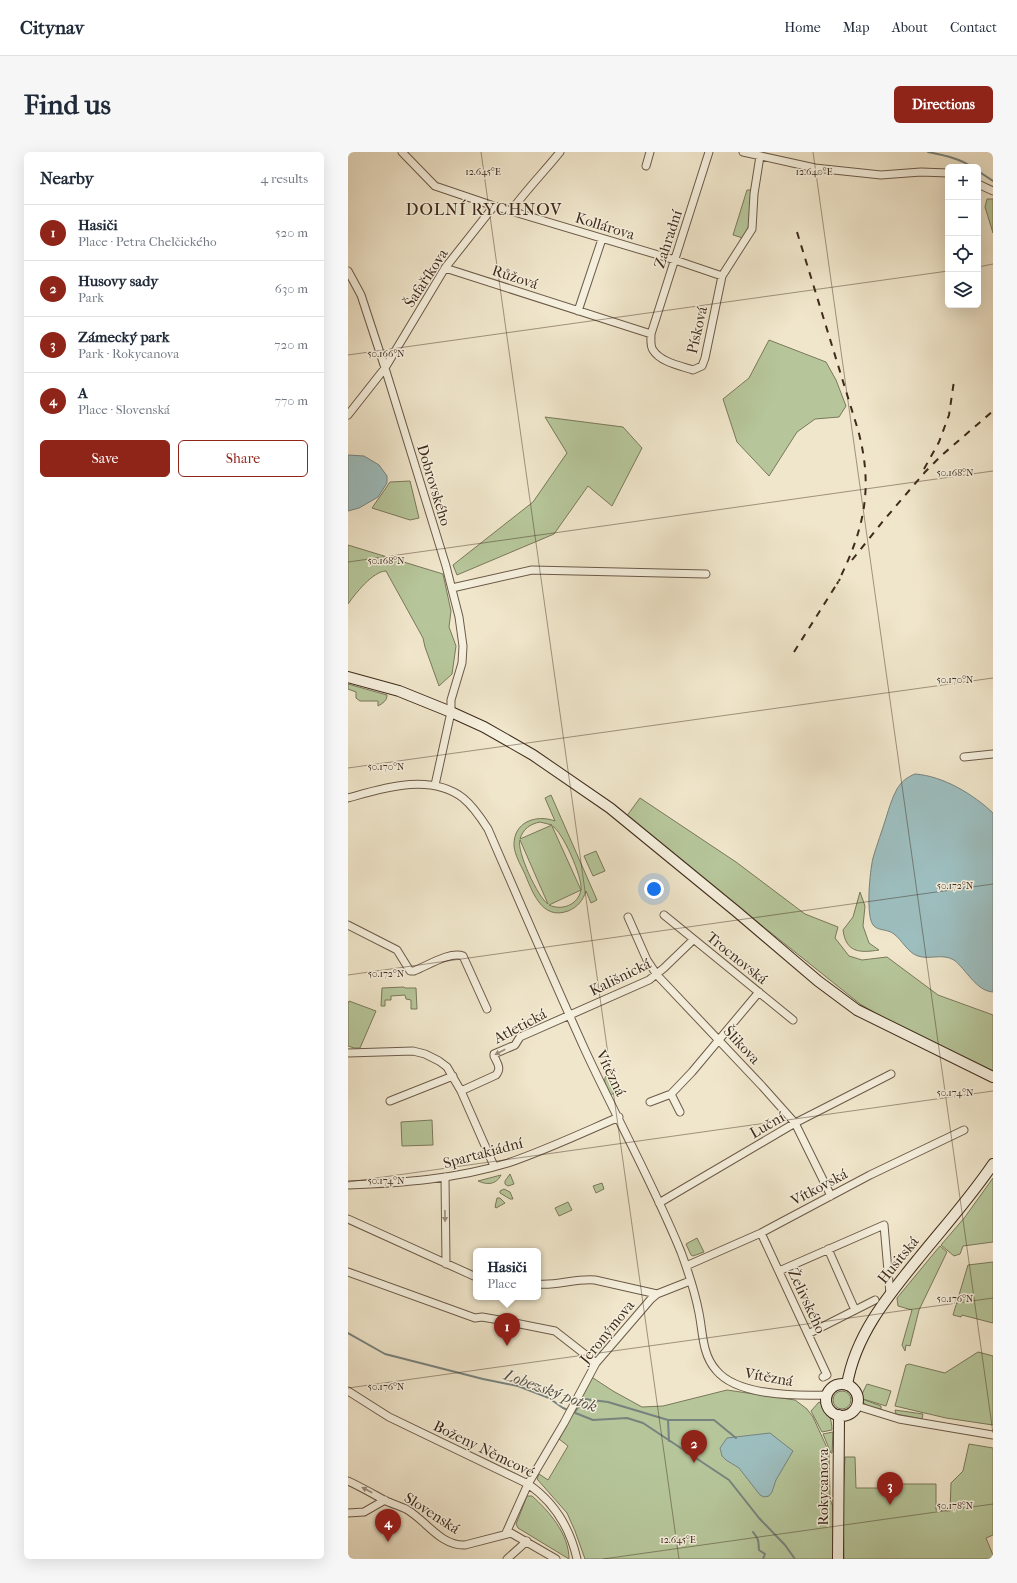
<!DOCTYPE html>
<html lang="en">
<head>
<meta charset="utf-8">
<style>
	:root { --surface:#fff; --page:#f6f6f7; --text:#1f2937; --muted:#747a83; --line:#e0e1e3; --accent:#8f2418 }
	body { margin:0; font-family:"IM FELL French Canon",serif; background:var(--page); color:var(--text) }
	.controls { position:absolute; right:12px; top:12px; display:grid; overflow:hidden; border-radius:6px; box-shadow:0 4px 16px #0002 }
	.controls button { width:36px; height:36px; display:grid; place-items:center; padding:0; border:0; border-bottom:1px solid var(--line); background:var(--surface); color:var(--text); font:20px sans-serif }
	.you { position:absolute; left:306px; top:737px; width:14px; height:14px; margin:-10px; border:3px solid #fff; border-radius:50%; background:#1a73e8; box-shadow:0 0 0 6px #1a73e833 }
	.badge { display:grid; place-items:center; width:26px; height:26px; border-radius:50%; background:var(--accent); color:#fff; font-size:13px; font-weight:700 }
	.pin { position:absolute; translate:-50% -33px; filter:drop-shadow(0 1px 2px #0008) }
	.pin::after { content:''; position:absolute; top:21px; width:14px; height:12px; background:inherit; clip-path:polygon(0 0,100% 0,50% 100%) }
	.popup { position:absolute; left:125px; top:1096px; width:68px; height:52px; box-sizing:border-box; display:grid; place-content:center; border-radius:6px; background:var(--surface); filter:drop-shadow(0 1px 3px #0005); font-size:13px; white-space:nowrap; color:var(--muted) }
	.popup b { font-size:15px; color:var(--text) }
	.popup::after { content:''; position:absolute; left:50%; top:100%; margin-left:-8px; border:8px solid transparent; border-top-color:var(--surface) }
	.list { margin:0; padding:0; list-style:none }
	h2 { display:flex; justify-content:space-between; align-items:center; height:52px; margin:0; padding:0 16px; font-size:17px }
	h2 small { font-size:13px; font-weight:400; color:var(--muted) }
	.list li { display:grid; grid-template-columns:26px 1fr auto; gap:12px; align-items:center; box-sizing:border-box; height:56px; padding:0 16px; border-top:1px solid var(--line) }
	.list b { display:block; font-size:15px; white-space:nowrap }
	.list p { margin:0; font-size:13px; white-space:nowrap; color:var(--muted) }
	.list em { font-size:13px; font-style:normal; color:var(--muted) }
	.actions { display:flex; gap:8px; padding:12px 16px }
	.actions a { flex:1; padding:9px 0; border:1px solid var(--accent); border-radius:6px; text-align:center; font-size:14px; color:var(--accent) }
	.actions .main { background:var(--accent); color:#fff }
	.icon { flex:none; width:22px; height:22px; fill:none; stroke:currentColor; stroke-width:2; stroke-linecap:round; stroke-linejoin:round }
	.map { position:relative; flex:none; width:645px; height:1407px; overflow:hidden; border-radius:6px }
	header { display:flex; align-items:center; gap:24px; box-sizing:border-box; height:56px; padding:0 20px; background:var(--surface); border-bottom:1px solid var(--line) }
	header strong { font-size:19px }
	nav { display:flex; gap:22px; margin-inline-start:auto; font-size:14px }
	.intro { display:flex; align-items:center; justify-content:space-between; box-sizing:border-box; height:96px; padding:0 24px }
	h1 { margin:0; font-size:28px }
	.button { padding:10px 18px; border-radius:6px; background:var(--accent); color:#fff; font-size:14px; font-weight:700 }
	main { display:flex; gap:24px; padding:0 24px }
	aside { flex:1; background:var(--surface); border-radius:6px; box-shadow:0 4px 16px #0002 }
	.map>svg:first-child { display:block }
</style>
</head>
<body>
<header>
<strong>Citynav</strong>
<nav><a>Home</a><a>Map</a><a>About</a><a>Contact</a></nav>
</header>
<div class="intro"><h1>Find us</h1><a class="button">Directions</a></div>
<main>
<aside>
<h2>Nearby<small>4 results</small></h2>
<ul class="list">
<li><span class="badge">1</span><div><b>Hasiči</b><p>Place · Petra Chelčického</p></div><em>520 m</em></li>
<li><span class="badge">2</span><div><b>Husovy sady</b><p>Park</p></div><em>630 m</em></li>
<li><span class="badge">3</span><div><b>Zámecký park</b><p>Park · Rokycanova</p></div><em>720 m</em></li>
<li><span class="badge">4</span><div><b>A</b><p>Place · Slovenská</p></div><em>770 m</em></li>
</ul>
<div class="actions"><a class="main">Save</a><a>Share</a></div>
</aside>
<div class="map">
<svg width="645" height="1407" viewBox="0 0 645 1407">
	<rect width="100%" height="100%" fill="#f0e6cb"/>
	<filter id="stains"><feTurbulence type="fractalNoise" baseFrequency=".005" numOctaves="4"/><feColorMatrix values="0 0 0 0 .2 0 0 0 0 .09 0 0 0 0 .02 0 0 0 .5 -.17"/></filter>
	<radialGradient id="worn" r=".72"><stop offset=".6" stop-color="#630" stop-opacity="0"/><stop offset="1" stop-color="#630" stop-opacity=".3"/></radialGradient>
	<path fill="#b6c69a" stroke="#7a785b" fill-rule="evenodd" d="M399,38H404L402,71L395,86L385,83Z
		M639,47H645V81L637,55Z
		M421,188L478,210L488,228L498,254L491,265L467,267L449,280L421,324L389,290L375,247L401,226Z
		M197,265L275,275L294,296L264,354L240,334L206,382L109,423L105,413L185,350L219,301Z
		M62,329L71,366L62,368L24,356L42,330Z
		M0,393L95,422L103,459L101,475L108,494L104,522L91,534L77,495L75,486L38,419C25,419 7,442 0,452Z
		M0,532L39,543C39,549 35,551 30,554V549H12L8,546V540L0,537Z
		M203,643L249,748L243,751L238,739C235,748 230,755 220,759C193,769 184,738 176,720C172,712 167,703 166,694C165,670 188,662 207,669L197,646ZM192,670L204,673L172,687C175,677 182,672 192,670ZM204,674C214,678 235,726 233,738ZM172,688L200,752C190,746 168,698 172,688ZM233,738C230,753 214,759 201,753Z
		M292,646L388,710L457,762L490,775L487,786L501,804L514,808L539,805L590,843L645,863V919L541,869L512,852L278,665Z
		M248,699L257,719L245,724L236,704Z
		M512,740L517,754L515,774L521,791L531,798C512,801 498,801 495,778L505,765Z
		M56,835L57,836H68L69,857H63V848L58,847L57,843L43,844V848H37V854H33L34,836Z
		M1,849L28,859L12,896H6L0,894V852Z
		M259,923L267,939L266,941L263,943C260,937 253,929 259,923Z
		M84,968L85,993L54,994L53,970Z
		M162,1022L166,1032L160,1034L157,1032V1029Z
		M153,1023C148,1033 139,1033 130,1029Z
		M645,1026V1090L615,1094L612,1102L606,1104L593,1093L617,1065Z
		M254,1031L256,1037L248,1041L245,1034Z
		M156,1037L162,1040L165,1047H162L152,1041V1039Z
		M149,1046H152L157,1051L148,1056L147,1055Z
		M220,1050L224,1058L211,1064L207,1056Z
		M349,1086L356,1100L345,1104L343,1103L338,1092Z
		M592,1094L599,1100L571,1158L562,1194L558,1193L557,1199L554,1193L564,1158L550,1154L549,1146Z
		M645,1110V1171L614,1163L613,1165L605,1163L620,1113Z
		M630,1200L645,1204V1273L598,1266L547,1254L558,1213L561,1212L597,1221Z
		M242,1224L265,1239L294,1255L315,1254L379,1238L447,1248L459,1257L465,1265L481,1300L482,1347L485,1355L487,1407H237L227,1379L219,1361L189,1327L191,1322L200,1328L220,1294L211,1287Z
		M519,1232L543,1239L538,1254L515,1247L513,1244Z
		M485 1248a9 9 0 1 1 18 0a9 9 0 1 1-18 0Z
		M512,1244L514,1247L533,1254V1257C524,1255 514,1254 512,1244Z
		M471,1250C480,1255 484,1268 484,1278L474,1280L463,1259Z
		M547,1258L575,1262L574,1267L548,1262Z
		M485,1280L484,1301H483L475,1282Z
		M621,1292L645,1296V1383L638,1386L645,1403V1407H496L495,1347L497,1305H507L508,1336H551V1332H588V1358L602,1359L603,1331L615,1319Z
		M179,1344H184C201,1359 221,1382 221,1407L170,1376L168,1372Z"/>
	<path fill="#9dbebf" stroke="#77837e" d="M0,303L16,304L31,313L39,324V331L30,345L11,356L0,359Z
		M567,622C595,624 625,642 645,661V840C628,839 618,817 606,808C594,801 582,808 570,804C560,801 554,788 546,782C540,777 531,779 526,774C517,766 522,718 525,706C529,692 534,679 538,666C541,656 544,646 549,637C553,630 559,625 567,622Z
		M422,1281L445,1299L428,1328L424,1340L421,1344L416,1345L412,1343L391,1316L378,1308L374,1304L372,1296L379,1286Z"/>
	<g fill="none" stroke-linecap="round" stroke-linejoin="round">
		<path stroke="#77837e" stroke-width="2" d="M580,0C595,3 611,6 624,15
			M630,19L645,29
			M0,1181L37,1202L135,1227L170,1234L201,1246L215,1256L245,1268L279,1266L295,1271L381,1328L411,1366L437,1393L447,1407
			M226,1261L236,1247L260,1250L320,1268L321,1289
			M320,1268H366L388,1286
			M405,1380C412,1389 410,1389 411,1398L417,1402L415,1407"/>
		<defs>
			<path id="street" d="M54,0L87,34L146,54L327,108L374,124
				M361,0L303,182C303,187 302,194 305,198C312,210 333,214 345,218L354,214L357,206L374,124L404,77L406,42L412,4
				M395,0L467,16L533,23L573,20L600,21
				M298,14L302,0
				M630,32L645,39
				M163,59C178,38 196,20 212,0
				M97,116L303,182
				M0,119L13,143L37,216L98,414L111,465L115,494L114,511L103,548V560L87,633
				M230,159L254,87
				M0,263L37,216L97,116L146,54
				M104,436L184,418L358,422
				M616,605L645,602
				M0,646C36,636 82,621 115,646C125,654 133,666 140,677C172,751 204,825 237,898C268,965 305,1031 333,1100C340,1119 347,1140 351,1161C355,1181 354,1202 368,1218C389,1244 447,1244 479,1243
				M316,763L445,868
				M280,765L299,808L309,823L414,934L447,971L483,1044
				M0,773L49,798L62,819H66C79,814 102,799 115,804L139,857
				M0,901L65,899L77,902L91,909L99,915L113,939L146,1014
				M113,939L148,923C154,916 149,911 146,904V902L167,893L172,885L301,828L316,816L345,788
				M323,942L332,960
				M42,949L105,924
				M302,950L323,942L344,920L411,840
				M97,1025L98,1112
				M0,1033C54,1031 108,1027 160,1011C198,998 234,981 271,965
				M311,1051L447,971L543,922
				M0,1067L128,1125
				M413,1081L479,1223L475,1225
				M480,1097L507,1158
				M338,1114L413,1081L522,1023L616,978
				M431,1119L536,1073L542,1142
				M0,1120L127,1166L134,1165L157,1169L207,1179L248,1211
				M190,1132C209,1134 228,1126 247,1128L309,1142
				M460,1182L527,1148
				M0,1239L41,1265L180,1332C206,1350 222,1376 229,1407
				M509,1254L551,1267L645,1283
				M0,1329C13,1335 25,1342 38,1349C45,1352 52,1354 58,1357C78,1368 92,1394 117,1393L163,1381L208,1407
				M0,1361L16,1360L37,1348
				M158,1381L180,1332L216,1271L248,1211L303,1147L309,1142L342,1129
				M159,1407L179,1389"/>
			<path id="secondary" d="M0,525L51,539L103,560L136,575L185,603L262,656L389,760L470,829L509,858L645,925
				M478 1248a16 16 0 1 1 32 0a16 16 0 1 1-32 0Z
				M499,1233C507,1184 539,1145 570,1107C595,1076 622,1046 645,1012
				M490,1407L491,1263"/>
		</defs>
		<use href="#street" stroke="#6b5a48" stroke-width="9"/>
		<use href="#secondary" stroke="#3f2b1c" stroke-width="12"/>
		<use href="#street" stroke="#f5efdd" stroke-width="7"/>
		<use href="#secondary" stroke="#f5efdd" stroke-width="10"/>
		<path stroke="#3f2b1c" stroke-width="2" stroke-dasharray="7 7" stroke-linecap="butt" d="M449,80L510,278C526,337 516,378 489,432
			M576,317L591,290L601,263L606,229
			M504,408L536,368L577,320L594,303L645,259
			M446,500L492,427"/>
	</g>
	<defs><path id="oneway-solid" d="M-6-.8H1V-3.2L6.5 0L1 3.2V.8H-6Z"/></defs>
	<g fill="#9a8d7c">
		<use href="#oneway-solid" transform="translate(152 900) rotate(152)"/>
		<use href="#oneway-solid" transform="translate(97 1064) rotate(89)"/>
		<use href="#oneway-solid" transform="translate(19 1338) rotate(-152)"/>
	</g>
	<path fill="none" stroke="#3f2b1c" stroke-width="1" stroke-opacity="0.45" d="M133,0L331,1407M465,0L645,1281M630,115L645,112M0,203L600,119M0,410L645,319M0,616L645,526M0,823L645,732M0,1030L645,939M0,1236L645,1146M255,1407L645,1352"/>
	<g text-anchor="middle" stroke-width="3" stroke-linejoin="round" paint-order="stroke">
		<g font-size="15" fill="#3f2b1c" stroke="#f5efdd">
			<text transform="translate(257 74) rotate(17)" y="5">Kollárova</text>
			<text transform="translate(320 87) rotate(-72)" y="5">Zahradní</text>
			<text transform="translate(167 125) rotate(18)" y="5">Růžová</text>
			<text transform="translate(78 126) rotate(-57)" y="5">Šafaříkova</text>
			<text transform="translate(349 178) rotate(-77)" y="5">Písková</text>
			<text transform="translate(86 333) rotate(73)" y="5">Dobrovského</text>
			<text transform="translate(389 806) rotate(39)" y="5">Trocnovská</text>
			<text transform="translate(272 825) rotate(-26)" y="5">Kališnická</text>
			<text transform="translate(172 874) rotate(-28)" y="5">Atletická</text>
			<text transform="translate(394 893) rotate(47)" y="5">Šlikova</text>
			<text transform="translate(263 921) rotate(64)" y="5">Vítězná</text>
			<text transform="translate(419 973) rotate(-30)" y="5">Luční</text>
			<text transform="translate(135 1001) rotate(-15)" y="5">Spartakiádní</text>
			<text transform="translate(471 1035) rotate(-28)" y="5">Vítkovská</text>
			<text transform="translate(550 1108) rotate(-51)" y="5">Husitská</text>
			<text transform="translate(459 1149) rotate(65)" y="5">Želivského</text>
			<text transform="translate(259 1180) rotate(-51)" y="5">Jeronýmova</text>
			<text transform="translate(421 1225) rotate(10)" y="5">Vítězná</text>
			<text transform="translate(136 1297) rotate(26)" y="5">Boženy Němcové</text>
			<text transform="translate(475 1335) rotate(-90)" y="5">Rokycanova</text>
			<text transform="translate(84 1361) rotate(33)" y="5">Slovenská</text>
		</g>
		<g font-size="16" font-style="italic" fill="#565045" stroke="#f5efdd">
			<text transform="translate(203 1238) rotate(20)" y="6">Lobezský potok</text>
		</g>
		<g font-size="17" letter-spacing="1" fill="#3f2b1c" stroke="#f5efdd">
			<text x="136" y="63">DOLNÍ RYCHNOV</text>
		</g>
	</g>
	<g font-size="10" text-anchor="middle" fill="#3f2b1c" stroke="#f5efdd" stroke-width="3" stroke-linejoin="round" paint-order="stroke">
		<text x="135" y="23">12.645°E</text>
		<text x="466" y="23">12.640°E</text>
		<text x="38" y="205">50.166°N</text>
		<text x="607" y="324">50.168°N</text>
		<text x="38" y="412">50.168°N</text>
		<text x="607" y="531">50.170°N</text>
		<text x="38" y="618">50.170°N</text>
		<text x="607" y="737">50.172°N</text>
		<text x="38" y="825">50.172°N</text>
		<text x="607" y="944">50.174°N</text>
		<text x="38" y="1032">50.174°N</text>
		<text x="607" y="1150">50.176°N</text>
		<text x="38" y="1238">50.176°N</text>
		<text x="607" y="1357">50.178°N</text>
		<text x="330" y="1391">12.645°E</text>
	</g>
	<rect width="100%" height="100%" filter="url(#stains)"/>
	<rect width="100%" height="100%" fill="url(#worn)"/>
</svg>
<div class="controls">
<button>+</button>
<button>−</button>
<button><svg class="icon" aria-label="locate" viewBox="0 0 24 24"><circle cx="12" cy="12" r="6"/><path d="M12 2v4M12 18v4M2 12h4M18 12h4"/></svg></button>
<button><svg class="icon" aria-label="layers" viewBox="0 0 24 24"><path d="M12 4l9 5-9 5-9-5zM3 14l9 5 9-5"/></svg></button>
</div>
<div class="you"></div>
<div class="pin badge" style="left:159px;top:1194px">1</div>
<div class="popup"><b>Hasiči</b>Place</div>
<div class="pin badge" style="left:346px;top:1311px">2</div>
<div class="pin badge" style="left:542px;top:1353px">3</div>
<div class="pin badge" style="left:40px;top:1390px">4</div>
</div>
</main>
</body>
</html>
